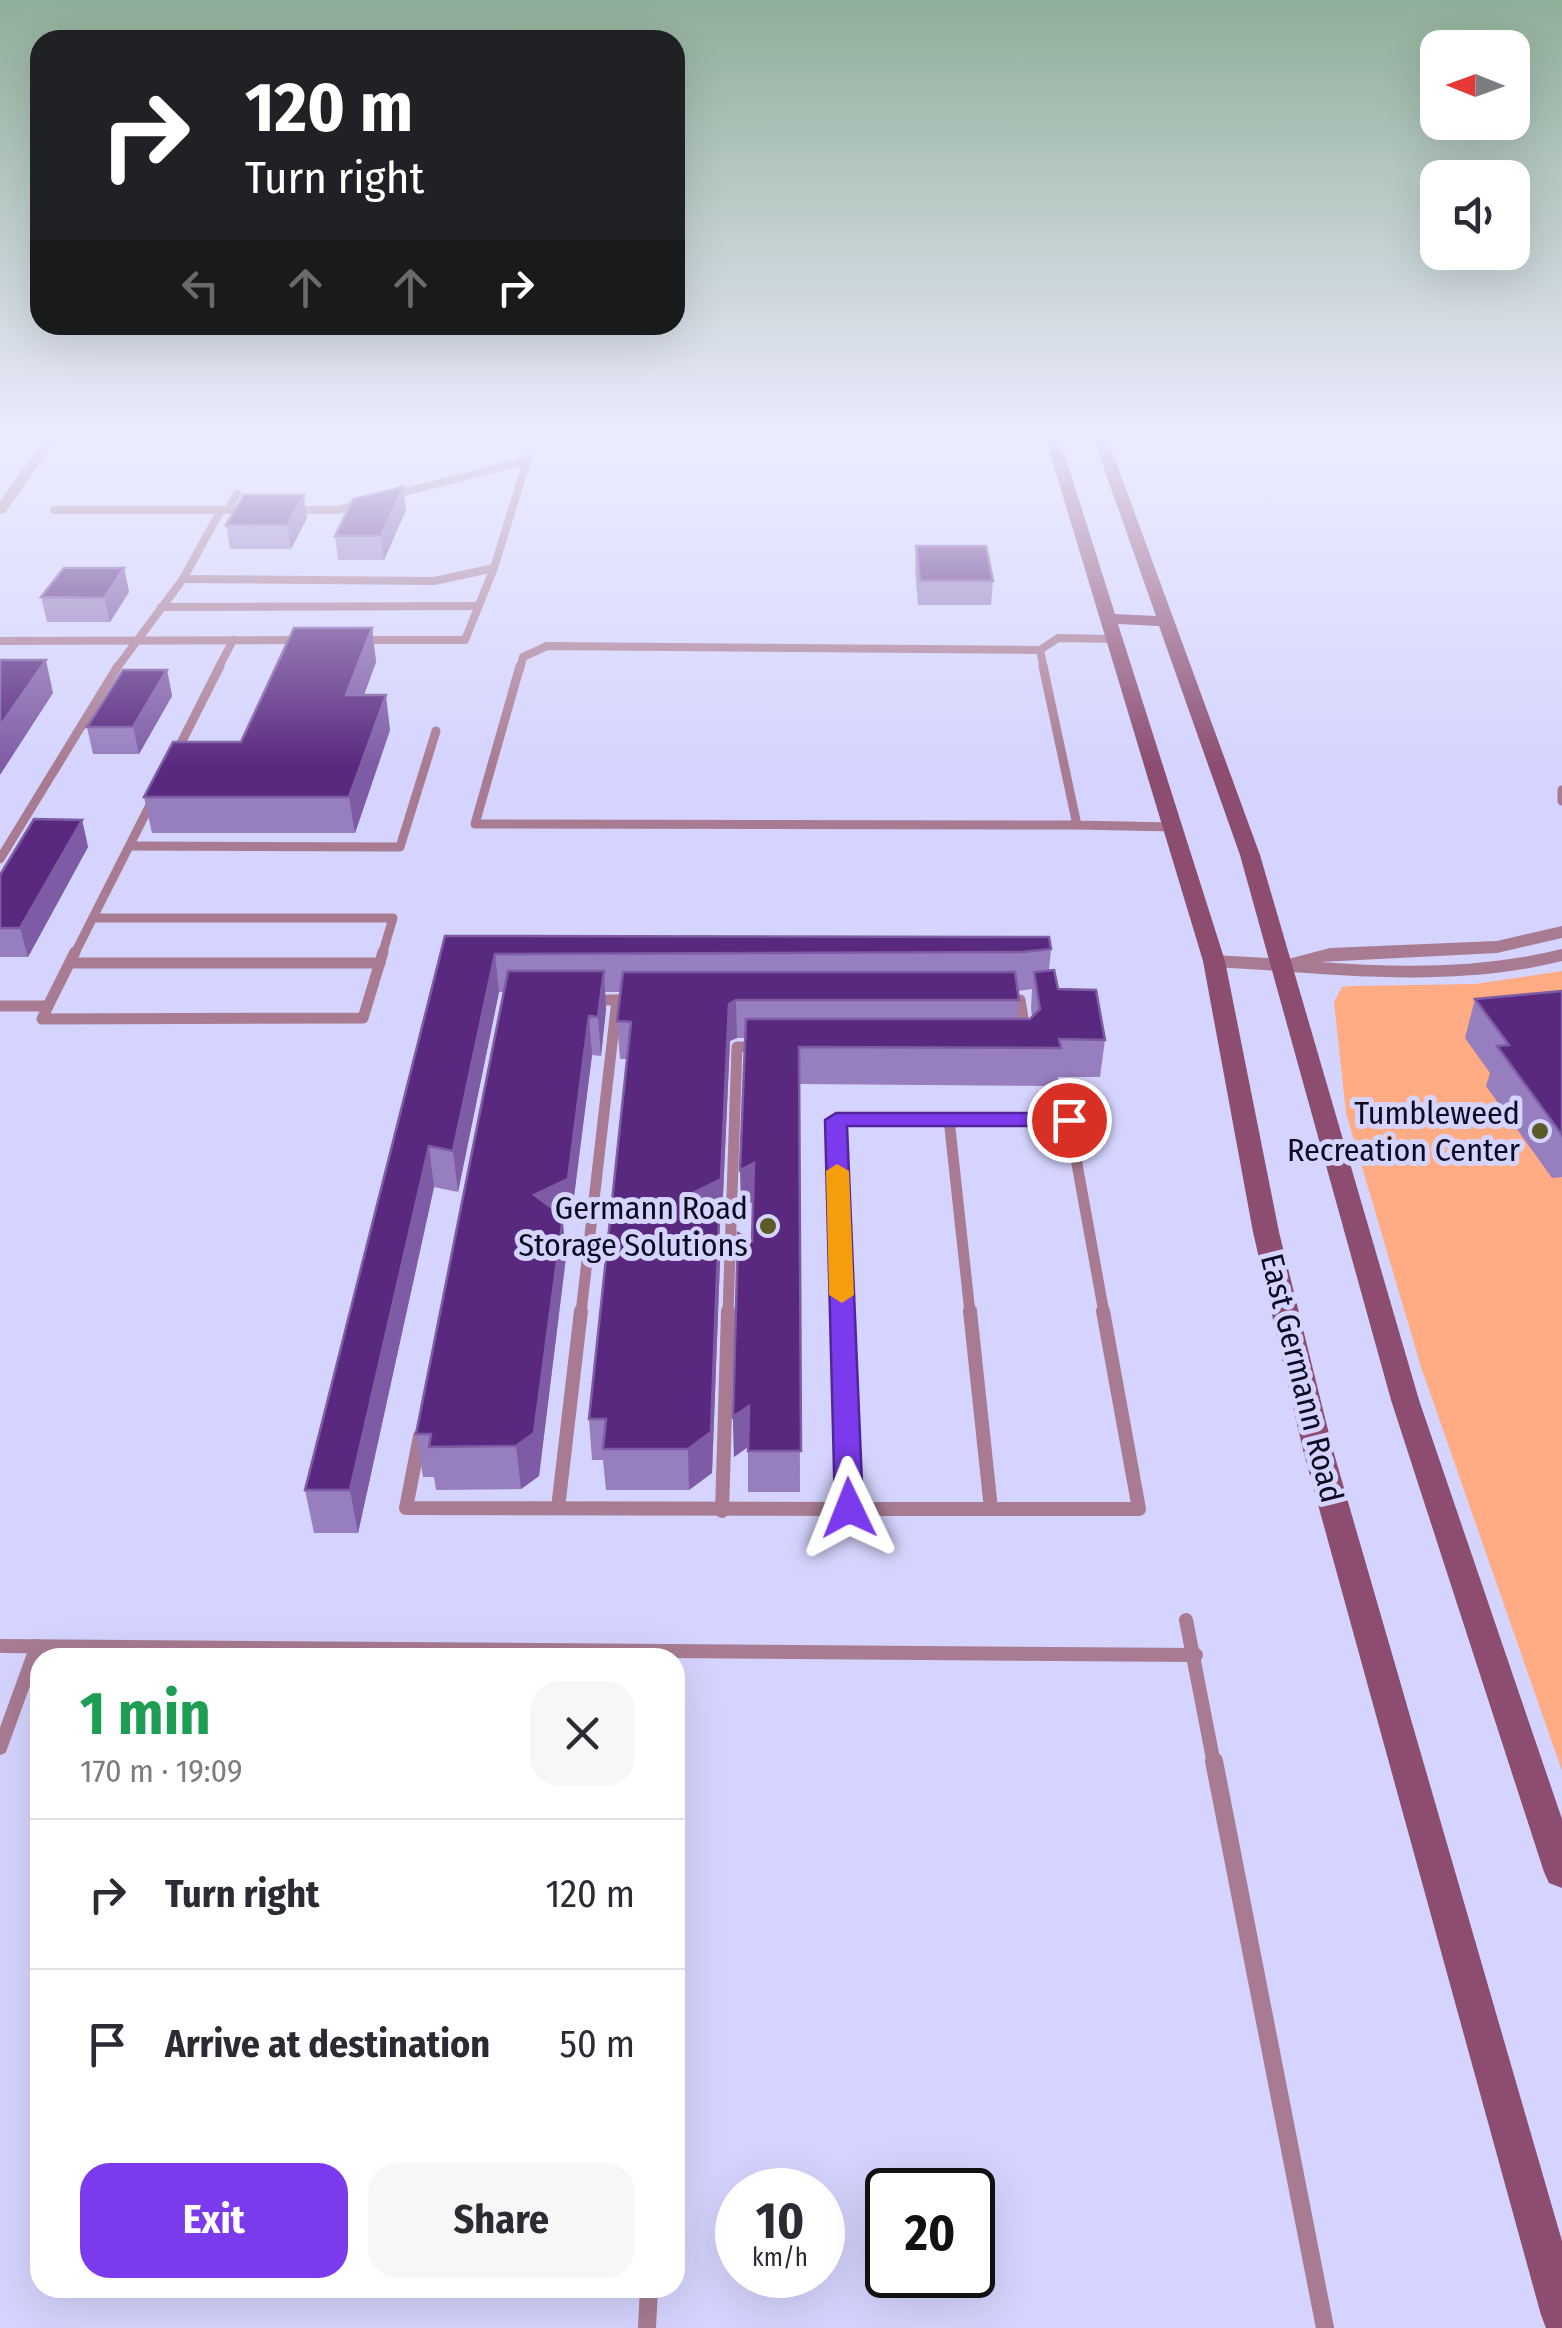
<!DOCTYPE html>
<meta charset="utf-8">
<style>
:root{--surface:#fff;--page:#f7f7f7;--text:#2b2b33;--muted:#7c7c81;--line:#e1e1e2;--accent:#7c3aed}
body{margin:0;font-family:"Fira Sans Condensed",sans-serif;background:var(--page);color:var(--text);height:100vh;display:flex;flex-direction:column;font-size:38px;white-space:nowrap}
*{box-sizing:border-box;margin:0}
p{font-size:32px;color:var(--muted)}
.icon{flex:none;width:55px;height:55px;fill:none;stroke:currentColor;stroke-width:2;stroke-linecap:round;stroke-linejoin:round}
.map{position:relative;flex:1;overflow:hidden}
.side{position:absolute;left:30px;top:1648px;width:655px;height:650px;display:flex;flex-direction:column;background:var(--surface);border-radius:30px;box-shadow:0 10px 40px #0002}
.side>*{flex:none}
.hud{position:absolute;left:30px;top:30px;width:655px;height:305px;border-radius:30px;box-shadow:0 10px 40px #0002;background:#202124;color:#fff;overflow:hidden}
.needle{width:65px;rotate:271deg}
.fabs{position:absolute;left:1420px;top:30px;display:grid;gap:20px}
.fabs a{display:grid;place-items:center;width:110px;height:110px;border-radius:20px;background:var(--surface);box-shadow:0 10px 40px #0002;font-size:50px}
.speed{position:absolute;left:715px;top:2168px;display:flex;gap:20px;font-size:50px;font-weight:700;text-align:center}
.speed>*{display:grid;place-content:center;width:130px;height:130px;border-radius:50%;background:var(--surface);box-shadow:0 10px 40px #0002;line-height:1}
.speed small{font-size:25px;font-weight:400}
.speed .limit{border:5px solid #111;border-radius:15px;background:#fff;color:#111}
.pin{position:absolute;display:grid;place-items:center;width:85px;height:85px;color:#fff;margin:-42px;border:5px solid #fff;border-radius:50%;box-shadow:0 2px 10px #0007}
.me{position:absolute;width:110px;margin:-55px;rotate:358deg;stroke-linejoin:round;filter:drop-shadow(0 0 8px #0008)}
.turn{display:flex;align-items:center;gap:35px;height:210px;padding:0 50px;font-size:45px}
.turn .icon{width:130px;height:130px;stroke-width:2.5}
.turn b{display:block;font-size:70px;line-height:85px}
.lanes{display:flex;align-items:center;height:95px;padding:0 50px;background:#0003;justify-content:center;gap:50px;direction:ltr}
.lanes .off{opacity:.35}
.round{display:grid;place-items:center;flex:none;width:105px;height:105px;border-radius:30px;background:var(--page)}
.head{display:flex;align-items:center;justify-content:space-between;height:170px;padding:0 50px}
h1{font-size:60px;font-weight:700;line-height:75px;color:#1e9e55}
.cta{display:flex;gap:20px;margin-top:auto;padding:20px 50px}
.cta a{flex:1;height:115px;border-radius:30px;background:var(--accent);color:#fff;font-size:40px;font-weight:700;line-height:115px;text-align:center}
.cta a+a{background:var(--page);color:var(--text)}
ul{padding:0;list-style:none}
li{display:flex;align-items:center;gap:30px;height:150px;padding:0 50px;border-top:2px solid var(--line)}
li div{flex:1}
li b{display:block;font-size:38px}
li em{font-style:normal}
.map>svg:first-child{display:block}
</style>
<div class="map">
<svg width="1562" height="2328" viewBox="0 0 1562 2328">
<rect width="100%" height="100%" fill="#d5d4fe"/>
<path fill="#ffac84" d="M1562,971v800l-141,-404 -75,-254 -12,-111 8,-15 9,-1 124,-2z"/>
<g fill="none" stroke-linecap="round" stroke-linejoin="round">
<g stroke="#a87b92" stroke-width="8">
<path d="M389,496l139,-36"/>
<path d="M54,510h167"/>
<path d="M228,510l9,-16"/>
<path d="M291,510h46l25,-6"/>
<path d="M183,579l251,2 60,-13"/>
<path d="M161,607l316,-1"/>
<path d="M359,640h106l29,-72 34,-111"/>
<path d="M0,641l301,-1"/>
<path d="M116,669l67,-90 38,-69h27"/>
<path d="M218,669l15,-29"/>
<path d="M520,669l3,-12 24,-11 493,4"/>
<path d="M1044,669l-4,-19 18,-12 57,1"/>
</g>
<g stroke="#a87b92" stroke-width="9">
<path d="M520,666l-45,158 602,1"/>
<path d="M1043,666l34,159 97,2"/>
<path d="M175,755l45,-89"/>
<path d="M1562,790v11"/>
<path d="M130,846l270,1 36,-116"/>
<path d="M0,859l118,-193"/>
<path d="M93,918h300l-11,37"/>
<path d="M74,955l79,-156"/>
</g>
<g stroke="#a87b92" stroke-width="11">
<path d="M71,963h309"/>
<path d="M593,1000h42"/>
<path d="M1008,1000h12l5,30"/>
<path d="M0,1006h48l27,-54"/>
<path d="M48,1006l-6,13 321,-1 20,-66"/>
<path d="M949,1119l21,194"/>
<path d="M581,1313l36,-313"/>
<path d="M728,1313l9,-266h19"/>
<path d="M842,1313l-6,-194 233,1 35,193"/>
</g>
<g stroke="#a87b92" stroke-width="14">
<path d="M842,1311l7,198h290l-36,-198"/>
<path d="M970,1311l21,198"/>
<path d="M420,1436l-14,72 443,1"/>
<path d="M558,1508l23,-197"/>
<path d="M722,1511l6,-200"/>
<path d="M1186,1620l28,144"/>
<path d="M0,1646l1196,9"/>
<path d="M0,1748l37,-102"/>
<path d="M676,1764l2,-53"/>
</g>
<g stroke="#a87b92" stroke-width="18">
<path d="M1214,1761l111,567"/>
<path d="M675,1776l1,-15"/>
<path d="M647,2328l2,-40"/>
</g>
<g fill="#a87b92" fill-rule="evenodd">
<path d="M44,440h12l-51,73 -5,1v-13z"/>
<path d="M1562,926v12l-65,15 -177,9c82,6 161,7 242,-13v12c-116,29 -230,12 -348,6l-10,-6 10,-6 74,4 42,-11 167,-7z"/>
</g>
<path fill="#8c4d71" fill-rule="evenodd" d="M1046,440h14l55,174 41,2 -62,-176h14l152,415 159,545 143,419v69l-13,-5 -5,-11 -153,-472 -151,-545 -81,-229 -41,-2 107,337 54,271 54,218 229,791v87h-16l-5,-13 -238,-865 -50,-218 -50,-271z"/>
</g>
<g fill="#977ebe" fill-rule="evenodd">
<path d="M403,487l3,23 -22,50h-46l-3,-24z"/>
<path d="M307,518l-16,31h-61l-4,-24z"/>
<path d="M916,546l77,35 -2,24h-73l-3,-35z"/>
<path d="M124,568l5,24 -19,30h-63l-6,-25z"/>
<path d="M372,628l4,34 -12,33 26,35 -35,103h-203l-8,-36 97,-55z"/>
<path d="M167,670l5,26 -33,58h-46l-6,-27z"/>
<path d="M82,820l6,27 -60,110h-28v-82z"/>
<path d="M445,936l606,13 -2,21 9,19 47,51 -5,37h-42l-1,9 -258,-2 1,408h-52v-45l-14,10 -1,-40 19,-176 1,-39 -12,6 4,-170h-8l-7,3 -8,177 -4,2 2,41 -8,212 -23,17h-83l-3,-30h-11l-3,-41 38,-360h-7l-3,-38 4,-29h-16l1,17 -5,47 -9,-1 -21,165 -8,4 3,33 -27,219 -18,13 -85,1 -2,-13h-11l-7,-43 88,-442h-5l-41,200 -24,-5 -76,346h-44l-9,-43zM1032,989l-1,19 1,9 -2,2h-12l1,-19 -1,-9z"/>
<path d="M1562,991v186l-10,1 -66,-92 4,-13 -25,-35 10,-39z"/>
</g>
<g fill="#7e5ca5">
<path d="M403,487l3,23 -22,50 -3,-24z"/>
<path d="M304,495l3,23 -16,31 -4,-24z"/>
<path d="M124,568l5,24 -19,30 -6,-24z"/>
<path d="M372,628l4,34 -25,68 -5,-35z"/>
<path d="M46,660l7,33 -53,82v-49z"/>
<path d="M167,670l5,26 -33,58 -6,-27z"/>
<path d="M386,695l4,35 -35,103 -6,-36z"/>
<path d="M82,820l6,27 -60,110 -8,-29z"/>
<path d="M495,954l4,38 -41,200 -5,-41z"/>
<path d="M604,971l2,38 -5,47 -3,-39z"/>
<path d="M736,1000l1,38 -7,3 -8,177 -39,21 -2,-40 48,-195z"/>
<path d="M589,1016l3,39 -21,165 -8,4 3,33 -27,219 -18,13 -5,-43 18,-251z"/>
<path d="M429,1146l5,41 -76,346 -8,-43z"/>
<path d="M754,1163v38l-13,7 -1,-38z"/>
<path d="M719,1221l1,40 -8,212 -23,17 -1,-41z"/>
<path d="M749,1406v40l-15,11 -1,-40z"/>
</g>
<g fill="#59297f" stroke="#7e5ca5" stroke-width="2.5">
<path d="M403,487l-22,49h-46l18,-37z"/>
<path d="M244,495h60l-17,30h-61z"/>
<path d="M916,546h70l7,35h-73z"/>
<path d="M64,568h60l-20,30 -63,-1z"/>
<path d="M294,628h78l-26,67h40l-37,102h-205l29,-55h68z"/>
<path d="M0,660h46l-46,66z"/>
<path d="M123,670h44l-34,57h-46z"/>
<path d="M34,819l48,1 -62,108h-20v-53z"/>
<path d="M445,936l604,1 2,12 -28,3 -528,2 -42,197 -24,-5 -79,344h-45z"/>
<path d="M1054,970l4,19 38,1 9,50 -46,-1 2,9 -262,-1 2,404h-53l1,-45 -16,11 5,-184 14,8 2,-78 -14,7 6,-151h284l10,-10 -6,-37z"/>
<path d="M508,971h96l-6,46 -9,-1 -21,163 -34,16 29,21 -29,217 -18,13 -87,1 2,-13h-15z"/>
<path d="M623,972h392l4,28h-283l-7,4 -8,175 -40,20 38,22 -8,211 -23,17h-85l3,-30h-17l42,-397 -14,-1z"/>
<path d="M1562,991v144l-65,-89 12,-1 -34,-46z"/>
</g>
<linearGradient id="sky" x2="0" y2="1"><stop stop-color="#8fae98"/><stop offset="0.57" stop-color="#ececff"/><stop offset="1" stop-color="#ececff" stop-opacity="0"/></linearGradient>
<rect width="1562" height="766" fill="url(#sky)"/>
<path fill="#7c3aed" stroke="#51269a" stroke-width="2.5" d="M836,1113h233l11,7 -11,6h-222l16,382 -14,11 -14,-11 -10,-388z"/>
<path fill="#f59e0b" d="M837,1164l12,7 5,124 -12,8 -13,-8 -3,-124z"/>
<g fill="#5c5a27" stroke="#d5d4fe" stroke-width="4">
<circle cx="1540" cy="1131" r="10"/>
<circle cx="768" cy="1226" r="10"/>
</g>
<g text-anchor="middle" stroke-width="10" stroke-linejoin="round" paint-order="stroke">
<g font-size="32" fill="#0d0a22" stroke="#d5d4fe" text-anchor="end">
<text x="1520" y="1124">Tumbleweed<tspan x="1520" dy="37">Recreation Center</tspan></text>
<text x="748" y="1219">Germann Road<tspan x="748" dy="37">Storage Solutions</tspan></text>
</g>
<g font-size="32" fill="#0d0a22" stroke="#d5d4fe">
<text transform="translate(1302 1378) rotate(76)" y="11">East Germann Road</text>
</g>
</g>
</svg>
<div class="fabs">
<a><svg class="needle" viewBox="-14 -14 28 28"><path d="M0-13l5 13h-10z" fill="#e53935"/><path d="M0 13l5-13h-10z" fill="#7c7c81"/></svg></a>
<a><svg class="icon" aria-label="sound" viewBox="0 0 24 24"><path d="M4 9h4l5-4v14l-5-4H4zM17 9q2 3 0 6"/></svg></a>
</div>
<div class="speed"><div>10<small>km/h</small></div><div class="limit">20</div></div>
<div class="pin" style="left:1069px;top:1120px;background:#d93025"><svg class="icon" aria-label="arrive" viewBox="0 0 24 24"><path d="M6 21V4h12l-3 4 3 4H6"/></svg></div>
<svg class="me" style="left:849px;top:1508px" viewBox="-20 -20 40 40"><path d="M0-17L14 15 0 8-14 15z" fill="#7c3aed" stroke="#fff" stroke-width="4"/></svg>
<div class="hud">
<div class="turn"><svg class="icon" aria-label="right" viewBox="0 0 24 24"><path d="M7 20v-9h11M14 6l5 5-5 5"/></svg><div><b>120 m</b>Turn right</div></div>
<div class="lanes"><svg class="icon off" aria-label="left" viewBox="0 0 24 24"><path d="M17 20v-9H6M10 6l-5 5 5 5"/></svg><svg class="icon off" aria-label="ahead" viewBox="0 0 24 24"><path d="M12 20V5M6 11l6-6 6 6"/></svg><svg class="icon off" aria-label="ahead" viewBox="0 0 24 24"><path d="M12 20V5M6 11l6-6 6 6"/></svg><svg class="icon" aria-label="right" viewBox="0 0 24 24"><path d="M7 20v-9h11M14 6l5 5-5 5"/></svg></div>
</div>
<section class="side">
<div class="head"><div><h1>1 min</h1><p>170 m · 19:09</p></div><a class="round"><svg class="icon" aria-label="close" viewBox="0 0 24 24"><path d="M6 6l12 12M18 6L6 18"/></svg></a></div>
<ul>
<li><svg class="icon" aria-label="right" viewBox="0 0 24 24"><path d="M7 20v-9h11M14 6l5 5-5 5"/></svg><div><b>Turn right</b></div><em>120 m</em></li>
<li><svg class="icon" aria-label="arrive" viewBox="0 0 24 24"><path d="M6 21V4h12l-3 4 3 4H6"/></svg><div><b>Arrive at destination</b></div><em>50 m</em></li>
</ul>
<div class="cta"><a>Exit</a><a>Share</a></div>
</section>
</div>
